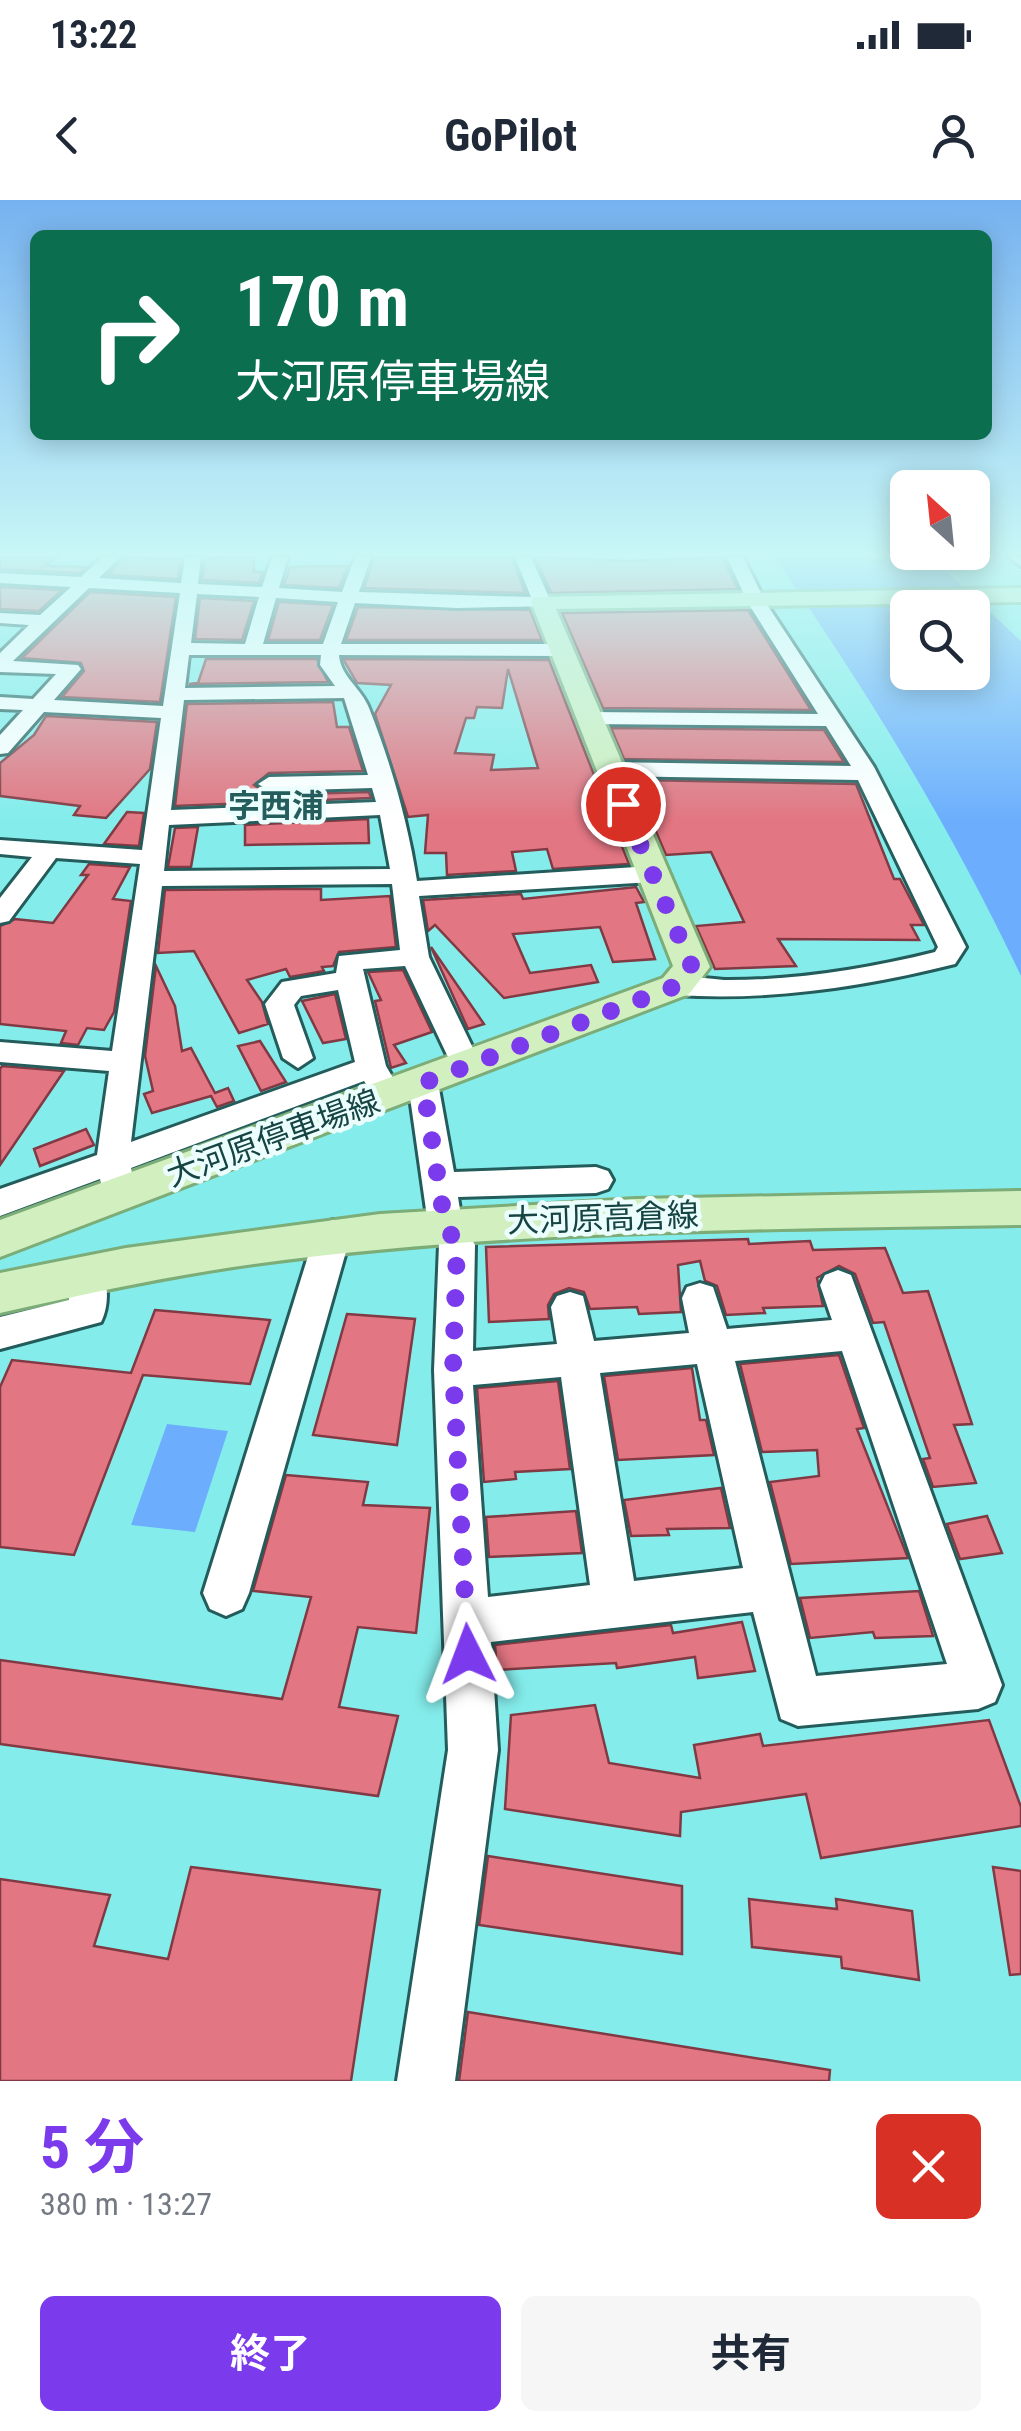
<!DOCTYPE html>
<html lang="ja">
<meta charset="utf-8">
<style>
:root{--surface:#fff;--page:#f6f6f7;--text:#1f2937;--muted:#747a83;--accent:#7c3aed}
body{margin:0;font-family:"Roboto Condensed","Noto Sans JP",sans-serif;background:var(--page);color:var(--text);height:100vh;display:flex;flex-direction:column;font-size:38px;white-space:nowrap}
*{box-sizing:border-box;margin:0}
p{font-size:32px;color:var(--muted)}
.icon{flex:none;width:55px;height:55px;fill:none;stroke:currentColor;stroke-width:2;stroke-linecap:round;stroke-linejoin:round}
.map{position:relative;height:1881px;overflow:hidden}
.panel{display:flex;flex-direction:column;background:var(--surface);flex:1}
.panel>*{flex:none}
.banner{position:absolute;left:30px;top:30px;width:962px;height:210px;border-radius:15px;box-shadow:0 5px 25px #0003;background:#0b6e4f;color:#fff;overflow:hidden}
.needle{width:65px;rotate:333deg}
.controls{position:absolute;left:890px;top:270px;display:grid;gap:20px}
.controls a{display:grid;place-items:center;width:100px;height:100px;border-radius:15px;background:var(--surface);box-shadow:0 5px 25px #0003;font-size:50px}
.pin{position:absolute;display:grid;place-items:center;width:85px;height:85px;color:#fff;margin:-42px;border:5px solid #fff;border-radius:50%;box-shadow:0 2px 10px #0007}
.me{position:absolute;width:110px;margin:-55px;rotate:357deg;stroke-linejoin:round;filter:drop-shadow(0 0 8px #0008)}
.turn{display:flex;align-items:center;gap:35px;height:210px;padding:0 40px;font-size:45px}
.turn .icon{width:130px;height:130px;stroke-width:2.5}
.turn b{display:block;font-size:70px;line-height:85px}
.round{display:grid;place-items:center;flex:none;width:105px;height:105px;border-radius:15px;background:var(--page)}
.overview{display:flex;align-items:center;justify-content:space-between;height:170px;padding:0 40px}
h1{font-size:60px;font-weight:700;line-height:75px;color:var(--accent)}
.primary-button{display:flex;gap:20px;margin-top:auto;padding:20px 40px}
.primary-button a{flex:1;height:115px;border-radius:15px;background:var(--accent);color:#fff;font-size:40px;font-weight:700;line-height:115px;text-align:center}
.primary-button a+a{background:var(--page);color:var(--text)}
.status{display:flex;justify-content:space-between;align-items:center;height:70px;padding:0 50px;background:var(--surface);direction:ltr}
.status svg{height:28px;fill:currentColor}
header{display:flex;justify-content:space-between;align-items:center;height:130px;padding:0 40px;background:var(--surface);font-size:45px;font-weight:700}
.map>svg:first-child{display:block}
</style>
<div class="status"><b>13:22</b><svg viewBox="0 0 49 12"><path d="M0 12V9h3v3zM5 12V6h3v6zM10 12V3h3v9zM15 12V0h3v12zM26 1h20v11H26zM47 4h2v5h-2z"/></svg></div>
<header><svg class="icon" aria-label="back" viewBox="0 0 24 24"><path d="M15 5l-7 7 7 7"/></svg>GoPilot<svg class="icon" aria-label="person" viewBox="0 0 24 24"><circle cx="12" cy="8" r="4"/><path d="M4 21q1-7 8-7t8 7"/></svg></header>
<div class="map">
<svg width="1021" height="1881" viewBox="0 0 1021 1881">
<rect width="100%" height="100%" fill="#84edeb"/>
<g fill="#6caefd" fill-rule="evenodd">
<path d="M774,357h157l90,84v335c-69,-146 -154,-286 -247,-419zM908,408h64v64h-64z"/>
<path d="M167,1224l61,7 -33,101 -64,-7z"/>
</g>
<g fill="#e27682" stroke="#813a43" stroke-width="2.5" fill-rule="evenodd">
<path d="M0,357h58l-14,9 42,1 -6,6 -80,-4z"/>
<path d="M124,357l57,2 -3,20 -70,-4z"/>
<path d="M254,357v15h9l-4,11 -57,-3 3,-22z"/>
<path d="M374,357h138l13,36 -161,-5z"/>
<path d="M535,357l95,4 92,-4 16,32 -187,4z"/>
<path d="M320,366h28l-9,22 -55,-3 6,-18z"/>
<path d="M0,387l62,3 -23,21 -39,-2z"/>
<path d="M90,392l86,5 -16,105 -98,-5 22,-26 -3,-8 -59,-5z"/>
<path d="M200,398l54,3 -12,39 -47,-1z"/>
<path d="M279,402l54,3 -13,35h-52z"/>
<path d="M358,407l172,3 12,30h-196z"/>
<path d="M748,410l63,100 -208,-2 -41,-95z"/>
<path d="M206,459h111l11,23 -139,2 9,-1z"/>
<path d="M343,459l206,1 80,204 -76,5 -6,-20 -35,3 4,19 -69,4 -1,-22h-21l3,-38 -20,2 -33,-103 16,-29 -34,-2zM508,469l30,99 -47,2 3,-15 -39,-2 11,-35h8l3,-11 25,1z"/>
<path d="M333,502l4,25h12l14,44 -94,2 -15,12 15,10 100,-3 2,6 -196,8 12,-102z"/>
<path d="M46,516l111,6 -7,47 -44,49 -32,-3 6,-9 -80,-10v-33l34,-28z"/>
<path d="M611,528l213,2 20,32 -220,-3z"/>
<path d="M634,580l222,4 38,95h6l24,46h-13l8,15 -141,-1 18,27 -81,3 -19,-43 48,-4 -33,-70 -45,3z"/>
<path d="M127,612l17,1 -5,33 -35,-2z"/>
<path d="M368,619l1,24 -124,2v-20z"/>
<path d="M198,627l-7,40h-23l7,-39z"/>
<path d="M89,664l41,3 -17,32 18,2 -17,111 -10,18 -17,-2 -9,17 -17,-2 5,-12 -66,-7v-98l15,-7 38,4 35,-48h-7z"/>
<path d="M636,687l8,15 -8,1 19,56 -42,3 -13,-35 -87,7 17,39 61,-8 7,17 -94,16 -69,-73 -7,6 -5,-31 98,-6 2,5z"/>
<path d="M280,689h41v11l69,-4 6,51 -57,5 -6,14 -11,1 2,4 -34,6 -4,-8 -39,11 15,22 6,22 -29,9 -45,-82 -36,2 7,-63z"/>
<path d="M431,747l53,77 -16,5z"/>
<path d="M156,766l19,40 7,45 9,-3 24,45 13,-5 6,13 -17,6 -6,-11 -59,17 -8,-19 9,-3 -8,-35z"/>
<path d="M403,770l29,62 -38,13 12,18 -15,5 -16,-67 6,-1 -13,-28z"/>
<path d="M335,794l11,45 -23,4 -21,-42z"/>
<path d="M260,841l26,41 -25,9 -23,-45z"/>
<path d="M2,866l62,5 -64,94v-96z"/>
<path d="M86,929l8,16 -54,21 -6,-17z"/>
<path d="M748,1039l1,5 61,-3 3,9 72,-2 18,45 25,-2 44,133 -18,1 22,58 -43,4 -10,-28 7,-1 -46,-136 -11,1 -18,-49 -16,-8 -22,12 6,28 -60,2 2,5 -39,2 -9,-29 -12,-5 -5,-20 -22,4 3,47 -42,2 -2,-7 -47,2 -6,-17 -15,-4 -15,6 -6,11 1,14 -60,3 -3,-75z"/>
<path d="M155,1110l115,10 -20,64 -107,-9 -69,180 -74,-8v-160l12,-27 119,13z"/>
<path d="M347,1114l68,5 -18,126 -84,-10z"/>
<path d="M839,1155l25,73 -7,1 51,129 -117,6 -21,-82 49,-6 -2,-26 -55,2 -22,-88z"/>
<path d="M692,1168l8,52h6l8,35 -96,5 -14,-84z"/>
<path d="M558,1181l12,88 -55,3 1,7 -32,3 -7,-94z"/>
<path d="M286,1275l82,7 -5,23 67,3 -14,125 -58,-6 -19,80 59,9 -20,80 -378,-52v-84l282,39 29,-102 -58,-6z"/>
<path d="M721,1288l9,40 -63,1 2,6 -38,1 -7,-36z"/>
<path d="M576,1311l6,42 -93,4 -3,-40z"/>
<path d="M987,1316l15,37 -42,6 -13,-35z"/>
<path d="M919,1391l14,45 -58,2 -2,-6 -63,6 -10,-40z"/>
<path d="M742,1422l13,49 -57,7 -3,-21 -78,11 -1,-5 -119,7 -2,-25 176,-20 2,8z"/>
<path d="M595,1505l14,58 91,15 -6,-33 66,-11 3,12 226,-26 32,87v19l-200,32 -15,-64 -125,18 -1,24 -175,-27 6,-94z"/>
<path d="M488,1656l194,30v68l-203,-29z"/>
<path d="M191,1667l189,23 -29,191h-351v-202l110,16 -16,51 74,13z"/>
<path d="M993,1667l28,4v103l-11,1z"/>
<path d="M749,1699l88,10 -1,-10 76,12 7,69 -77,-12 -1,-11 -89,-10z"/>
<path d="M468,1812l362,58 -1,11h-370z"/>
</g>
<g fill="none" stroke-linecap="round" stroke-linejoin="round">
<g stroke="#235c5b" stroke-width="6">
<g id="minor">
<path d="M102,357h18l-21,21 82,5 4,-26h16l-3,27 64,3 10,-30h16l-9,31 63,4 13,-35h16l-12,35 172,5 -16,-40h16l20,45 -3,4 -91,2 -102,-5 -14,41h221l9,6 -9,6 -223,-1c1,21 23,34 30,53 22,55 39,115 48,173l235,-15 13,8 -13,8 -233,14 10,61 53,110 -4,7h-22l-51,-108 -42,3 23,97 10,17 -4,7h-22l-6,-9 -233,87 5,26 -5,9 -12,4 -12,-4 -7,-24 -100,37v-27l97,-34 12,-84 -109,-9v-20l112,9 28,-187 -84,-6 -47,63 -9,2v-25l32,-41 -32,-3v-14l142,10 19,-132 -117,-6 -36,41 -8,1v-19l23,-25 -23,-1v-12l33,2 23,-25 -56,-2v-19l29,-28 -29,-2v-10l40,2 31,-28 -71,-4v-10l81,4zM89,388l91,5 -17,113 -109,-6 27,-31 -3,-4 -65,-4zM197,394l62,3 -14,47 -54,-1zM276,398l62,4 -15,42h-60zM189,455h132l-1,10 15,21 -150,2zM344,498l24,77 -99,2 -11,7 11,7 103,-3 4,14 -205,8 13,-110zM380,615l10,54 -226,2 5,-46zM392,684l8,66 -61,6 -3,17 -54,9 -17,22 18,54 15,10 15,-10 -19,-53 7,-9 37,-6 17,72 -224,80 31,-256z"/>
<path d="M727,357h16l23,46 108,164 92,180 -11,17c-93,23 -183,37 -279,31l-14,-9c11,-16 48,-6 66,-6 70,0 139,-11 207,-28l3,-5 -80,-167 -250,-4 -11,-7 11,-7 243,4 -25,-40 -239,-2 -10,-6 10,-6 231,2 -70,-111z"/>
<path d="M1009,357h12v9z"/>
<path d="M423,872l11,4 4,7 16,89 142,-5 12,4 5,9 -5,9 -12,4 -138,4 4,26 13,22 -2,106 84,-7 -6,-37 6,-11 13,-4 13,4 11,45 95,-8 -7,-35 5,-11 13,-4 13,4 14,42 105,-9 -12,-35 5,-10 13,-5 13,5 151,410 -7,17 -17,7 -180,17 -17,-7 -28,-107 -262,30 7,108 -43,331h-58l51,-331 -14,-380 5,-125 -11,-21 -20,-141 4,-7zM842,1151l105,313 -131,12 -81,-315zM697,1164l46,204 -109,13 -34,-208zM561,1177l29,208 -102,12 -15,-212z"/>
<path d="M333,1020l12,4 6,10 -102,359 -7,16 -16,7 -16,-7 -7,-16 112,-359 6,-10z"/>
<path d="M87,1059l13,5c8,16 10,41 1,58l-101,27v-32l69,-17v-26l5,-10z"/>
</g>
</g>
<g stroke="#7cac78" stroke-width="6">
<g id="major">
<path d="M1021,388v14l-465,7 154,358 -21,27 -689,263v-37l663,-242 10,-12 -142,-364 3,-5z"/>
<path d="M1021,991v34c-256,4 -513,5 -767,39 -86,12 -170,30 -254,49v-40l126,-25 254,-34 256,-15z"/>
</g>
</g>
<use href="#minor" fill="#fff" fill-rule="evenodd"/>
<use href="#major" fill="#d1efbf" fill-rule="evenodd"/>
</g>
<linearGradient id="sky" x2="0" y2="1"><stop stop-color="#76b2f0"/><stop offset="0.57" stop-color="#c8f7f6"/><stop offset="1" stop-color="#c8f7f6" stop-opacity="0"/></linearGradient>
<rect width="1021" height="621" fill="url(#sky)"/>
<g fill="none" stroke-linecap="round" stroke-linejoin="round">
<path stroke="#7c3aed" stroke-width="18" stroke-dasharray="0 32.4" d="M468,1454l-15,-284 4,-125 -12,-21 -22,-141 253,-97 16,-19 -69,-163"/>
</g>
<g text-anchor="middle" stroke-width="9" stroke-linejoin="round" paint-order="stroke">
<g font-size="32" font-weight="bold" fill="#255d5d" stroke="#ebfefd">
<text x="276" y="617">字西浦</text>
</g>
<g font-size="32" fill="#164443" stroke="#ebfefd">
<text transform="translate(273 938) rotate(-20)" y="11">大河原停車場線</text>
<text transform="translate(603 1018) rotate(-2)" y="11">大河原高倉線</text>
</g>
</g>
</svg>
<div class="controls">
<a><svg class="needle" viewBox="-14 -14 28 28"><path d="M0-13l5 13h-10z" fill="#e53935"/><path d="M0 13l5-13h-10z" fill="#747a83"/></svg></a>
<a><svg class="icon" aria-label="search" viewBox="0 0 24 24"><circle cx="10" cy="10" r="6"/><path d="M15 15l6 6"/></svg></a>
</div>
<div class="pin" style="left:623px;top:604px;background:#d93025"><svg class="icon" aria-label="arrive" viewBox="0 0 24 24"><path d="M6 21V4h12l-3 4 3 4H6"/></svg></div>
<svg class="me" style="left:468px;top:1454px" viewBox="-20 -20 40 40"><path d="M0-17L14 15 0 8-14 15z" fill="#7c3aed" stroke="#fff" stroke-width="4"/></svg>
<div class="banner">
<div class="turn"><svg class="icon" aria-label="right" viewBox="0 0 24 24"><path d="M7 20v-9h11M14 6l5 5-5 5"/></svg><div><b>170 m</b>大河原停車場線</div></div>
</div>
</div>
<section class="panel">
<div class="overview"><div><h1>5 分</h1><p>380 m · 13:27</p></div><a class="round" style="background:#d93025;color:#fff"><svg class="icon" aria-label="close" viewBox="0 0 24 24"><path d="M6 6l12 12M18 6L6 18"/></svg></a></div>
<div class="primary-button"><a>終了</a><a>共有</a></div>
</section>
